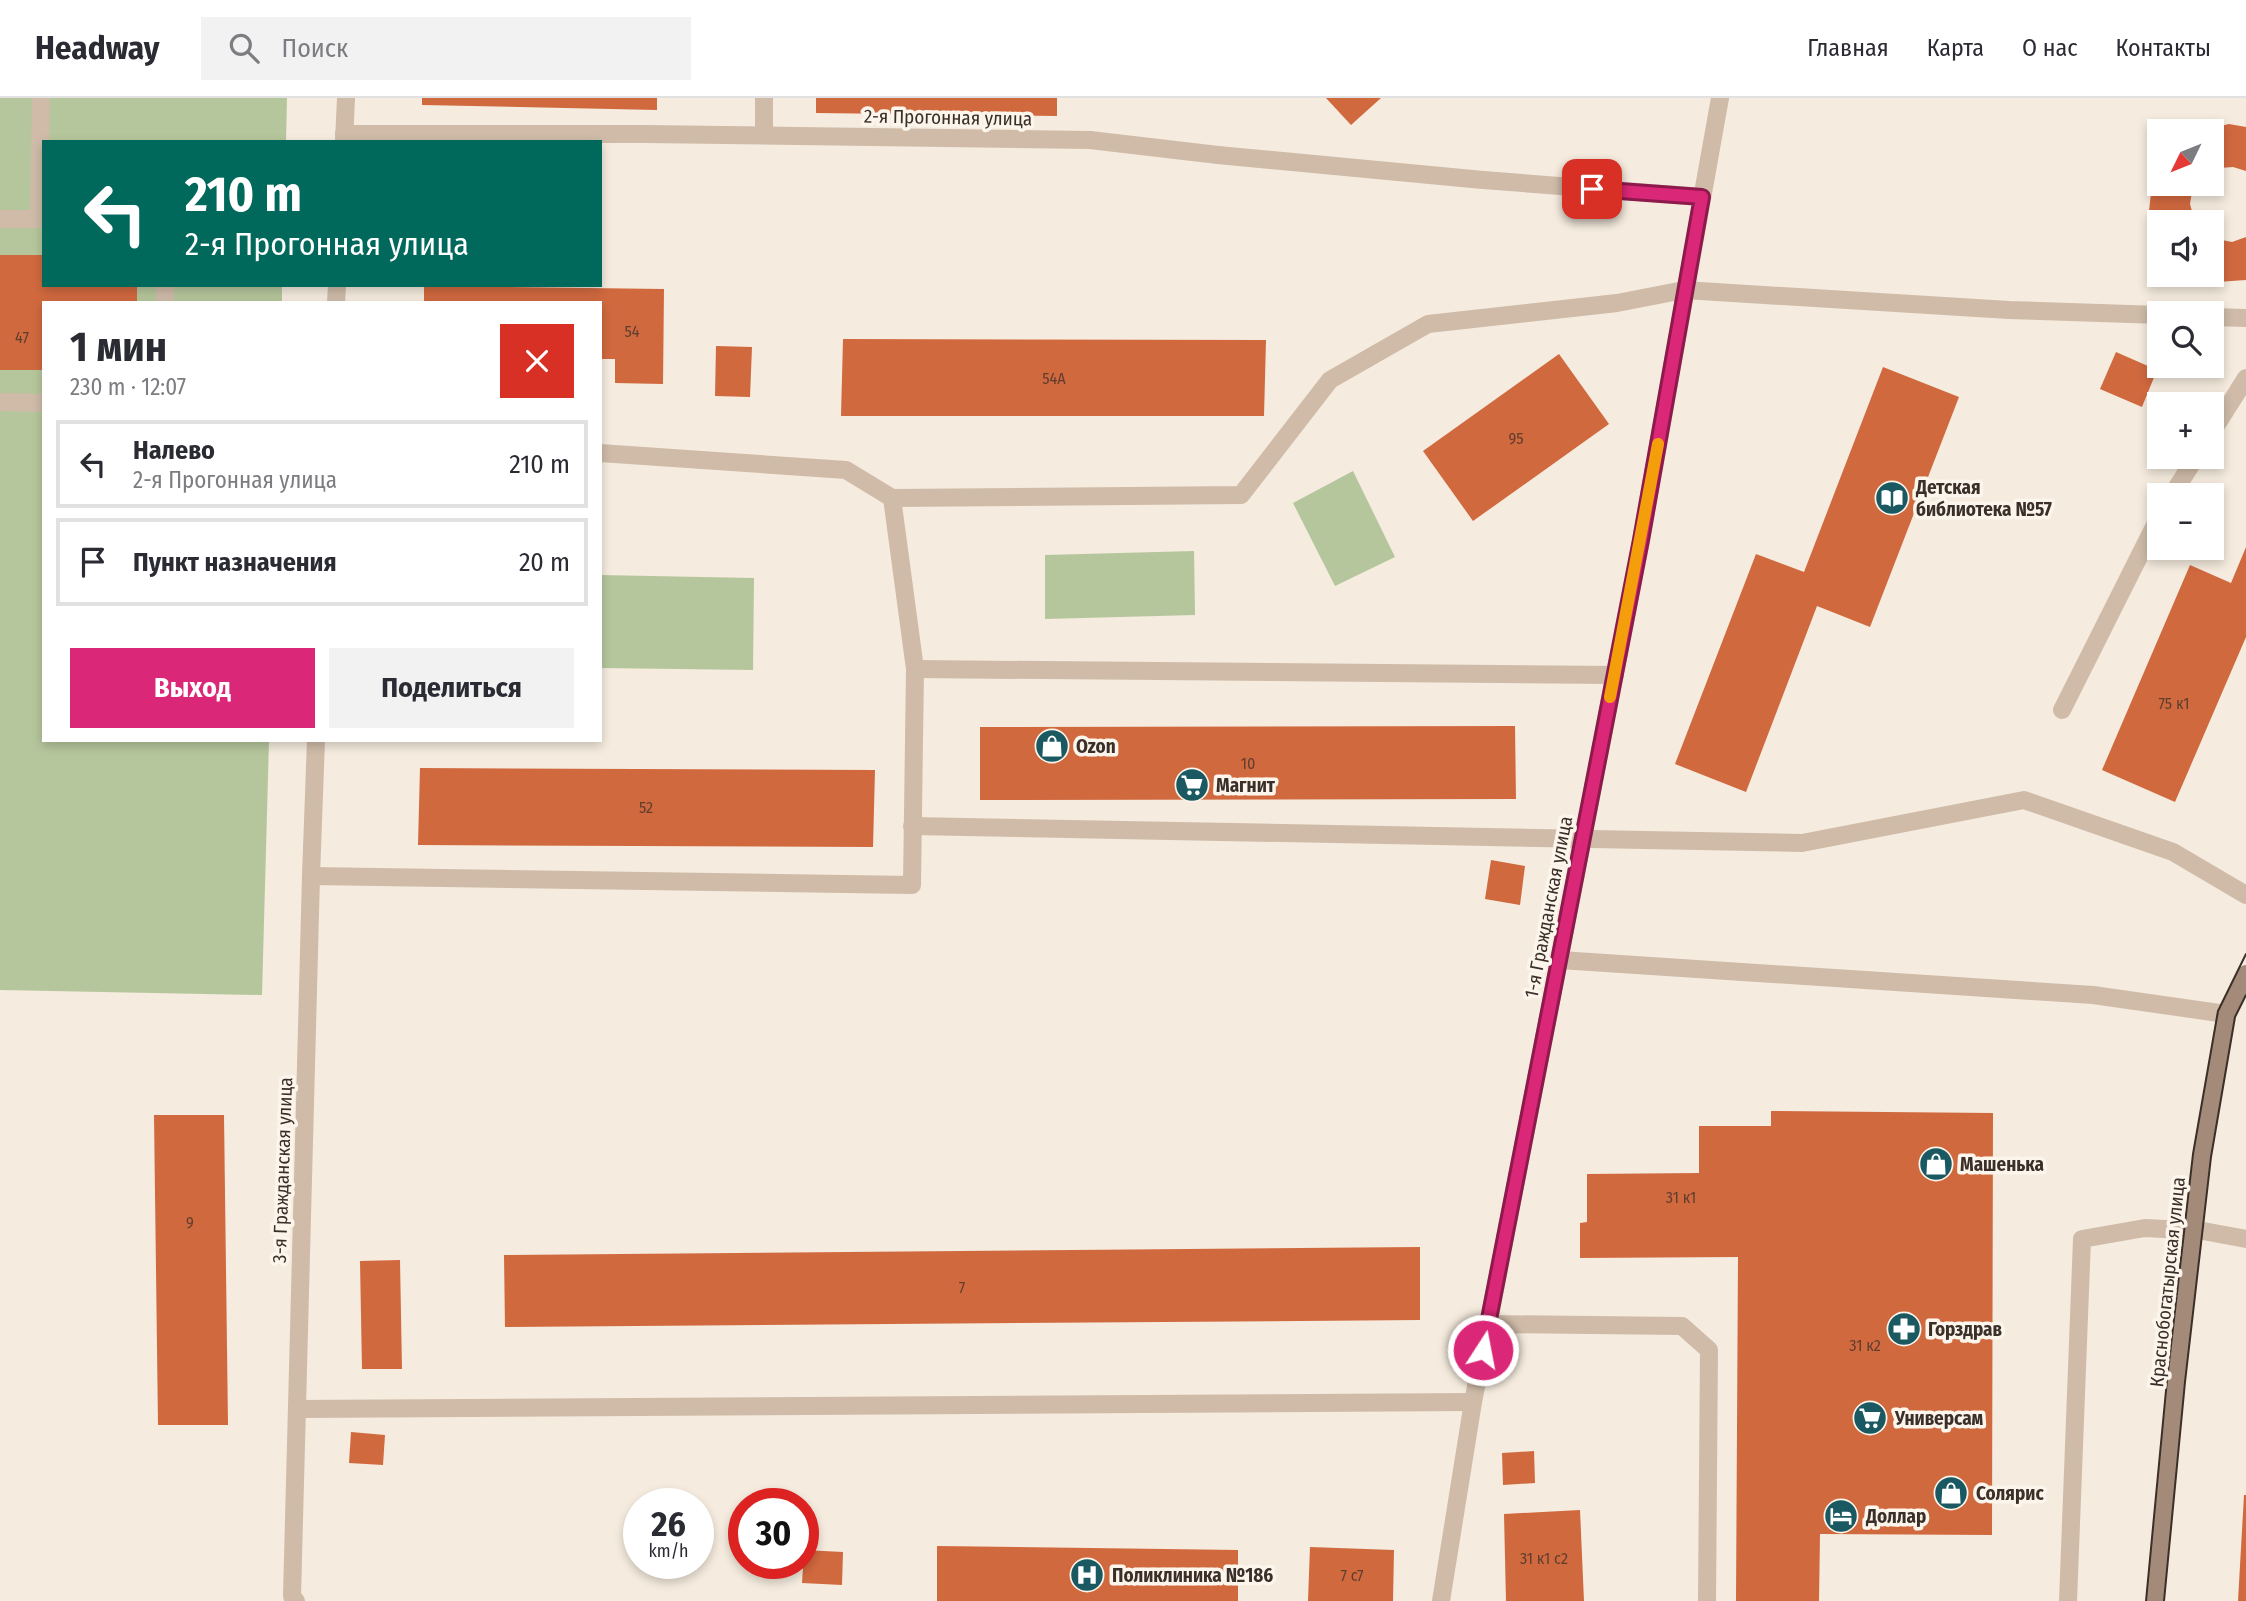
<!DOCTYPE html>
<html lang="ru">
<meta charset="utf-8">
<style>
:root{--surface:#fff;--page:#f2f2f3;--text:#2b2b33;--muted:#7c7c81;--line:#e1e1e2;--accent:#db2777}
body{margin:0;font-family:"Fira Sans Condensed",sans-serif;background:var(--page);color:var(--text);height:100vh;display:flex;flex-direction:column;font-size:26px;white-space:nowrap}
*{box-sizing:border-box;margin:0}
p{font-size:23px;color:var(--muted)}
.icon{flex:none;width:38px;height:38px;fill:none;stroke:currentColor;stroke-width:2;stroke-linecap:round;stroke-linejoin:round}
.map{position:relative;flex:1;overflow:hidden}
.sheet{position:absolute;left:42px;top:203px;width:560px;height:441px;display:flex;flex-direction:column;background:var(--surface);border-radius:0px;box-shadow:0 4px 10px #0003}
.sheet>*{flex:none}
.hud{position:absolute;left:42px;top:42px;width:560px;height:147px;border-radius:0px;box-shadow:0 4px 10px #0003;background:#00695c;color:#fff;overflow:hidden}
.needle{width:46px;rotate:227deg}
.fabs{position:absolute;left:2147px;top:21px;display:grid;gap:14px}
.fabs a{display:grid;place-items:center;width:77px;height:77px;border-radius:0px;background:var(--surface);box-shadow:0 4px 10px #0003;font-size:35px}
.speed{position:absolute;left:623px;top:1390px;display:flex;gap:14px;font-size:35px;font-weight:700;text-align:center}
.speed>*{display:grid;place-content:center;width:91px;height:91px;border-radius:50%;background:var(--surface);box-shadow:0 4px 10px #0003;line-height:1}
.speed small{font-size:18px;font-weight:400}
.speed .limit{border:10px solid #d22;background:#fff;color:#111}
.pin{position:absolute;display:grid;place-items:center;width:60px;height:60px;color:#fff;margin:-30px;border-radius:14px;box-shadow:0 4px 10px #0006}
.me{position:absolute;width:77px;margin:-38px;rotate:11deg;stroke-linejoin:round;filter:drop-shadow(0 0 5px #0008)}
.turn{display:flex;align-items:center;gap:24px;height:147px;padding:0 28px;font-size:32px}
.turn .icon{width:91px;height:91px;stroke-width:2.5}
.turn b{display:block;font-size:49px;line-height:60px}
.round{display:grid;place-items:center;flex:none;width:74px;height:74px;border-radius:0px;background:var(--page)}
.headline{display:flex;align-items:center;justify-content:space-between;height:119px;padding:0 28px}
h1{font-size:42px;font-weight:700;line-height:52px}
.cta{display:flex;gap:14px;margin-top:auto;padding:14px 28px}
.cta a{flex:1;height:80px;border-radius:0px;background:var(--accent);color:#fff;font-size:28px;font-weight:700;line-height:80px;text-align:center}
.cta a+a{background:var(--page);color:var(--text)}
ul{padding:0;list-style:none}
li{display:flex;align-items:center;gap:21px;height:88px;margin:0 14px 10px;padding:0 14px;border:4px solid var(--line);border-radius:0px}
li div{flex:1}
li b{display:block;font-size:26px}
li em{font-style:normal}
header{display:flex;align-items:center;gap:42px;box-sizing:border-box;height:98px;padding:0 35px;background:var(--surface);border-bottom:2px solid var(--line)}
header strong{font-size:33px}
nav{display:flex;gap:38px;margin-inline-start:auto;font-size:24px}
.search{width:490px;height:63px;background:var(--page);display:flex;align-items:center;gap:18px;box-sizing:border-box;padding:0 24px;border-radius:0px;color:var(--muted);font-size:26px}
.map>svg:first-child{display:block}
</style>
<header>
<strong>Headway</strong>
<div class="search"><svg class="icon" aria-label="search" viewBox="0 0 24 24"><circle cx="10" cy="10" r="6"/><path d="M15 15l6 6"/></svg>Поиск</div>
<nav><a>Главная</a><a>Карта</a><a>О нас</a><a>Контакты</a></nav>
</header>
<div class="map">
<svg width="2246" height="1503" viewBox="0 0 2246 1503">
<rect width="100%" height="100%" fill="#f5ebde"/>
<g fill="#b6c69c">
<path d="M0,0h287l-1,44h-242v143h238v18h-238v437h225l-7,255 -262,-5z"/>
<path d="M1353,373l42,86 -60,29 -42,-83z"/>
<path d="M1194,453l1,64 -150,4v-64z"/>
<path d="M600,477l154,3 -1,92 -153,-2z"/>
</g>
<g fill="#d1693f">
<path d="M422,0h235v12l-235,-5z"/>
<path d="M816,0h241v18l-241,-3z"/>
<path d="M1326,0h55l-30,27z"/>
<path d="M2229,26l17,3v44l-13,-4 -13,1 -8,3v-40h-14z"/>
<path d="M2160,68v18h37l-5,8 -2,12 5,18h-35v19l-11,-30 3,-27z"/>
<path d="M2246,139v43l-29,2 -20,-7h15v-37l20,4z"/>
<path d="M0,157h44v30h93v18h-93v67h-44z"/>
<path d="M424,188l240,3 -1,95 -48,-1v-24h-15v-56h-176z"/>
<path d="M843,241l423,1 -2,76h-423z"/>
<path d="M716,248l36,1 -2,50 -35,-1z"/>
<path d="M2116,254l41,18 -15,37 -42,-18z"/>
<path d="M1559,256l50,70 -136,97 -50,-70z"/>
<path d="M1883,269l76,30 -89,230 -53,-21 -71,186 -71,-28 81,-210 48,18z"/>
<path d="M2246,449v90l-71,165 -73,-32 88,-205 41,18z"/>
<path d="M1515,628l1,73 -536,1v-73z"/>
<path d="M420,670l455,2 -2,77 -455,-2z"/>
<path d="M1491,762l34,6 -5,39 -35,-6z"/>
<path d="M1771,1013l222,2 -1,422 -172,-1 -1,67h-83l2,-344 -158,1v-35l7,-1v-48l112,-1v-47h72z"/>
<path d="M154,1017h70l4,310h-70z"/>
<path d="M1420,1149v73l-915,7 -1,-72z"/>
<path d="M400,1162l2,109h-40l-2,-108z"/>
<path d="M351,1334l34,3 -2,30 -34,-2z"/>
<path d="M1534,1353l1,32 -32,2 -1,-32z"/>
<path d="M2244,1397h2v106h-8z"/>
<path d="M1580,1412l4,91h-78l-2,-87z"/>
<path d="M937,1448l301,4v51h-301z"/>
<path d="M1310,1449l84,3 -1,51h-85z"/>
<path d="M804,1452l39,2 -1,33 -40,-2z"/>
</g>
<g fill="none" stroke-linecap="round" stroke-linejoin="round">
<g stroke="#cfbba8" stroke-width="18">
<path d="M764,37v-37"/>
<path d="M1090,42l128,15"/>
<path d="M0,121h44"/>
<path d="M39,121l2,-121"/>
<path d="M165,205v-18"/>
<path d="M2212,219l34,1"/>
<path d="M0,304l44,1"/>
<path d="M2212,334l34,-54"/>
<path d="M600,355l246,17 46,28"/>
<path d="M2172,397l24,-38"/>
<path d="M915,571l700,6"/>
<path d="M2062,612l98,-195"/>
<path d="M912,728l890,17 222,-43 149,52 73,43"/>
<path d="M311,778l601,9 3,-216 -23,-171 349,-3 89,-115 98,-56 189,-21 67,-13 325,20 151,5"/>
<path d="M1560,862l533,35 133,19"/>
<path d="M1489,1226l193,2 27,24 -2,251"/>
<path d="M297,1311l1176,-7"/>
<path d="M2068,1503l14,-362 63,-11 58,3 43,8"/>
</g>
<g stroke="#cfbba8" stroke-width="18">
<path d="M344,36h302l444,6"/>
<path d="M1218,57l265,25 219,17"/>
<path d="M1441,1503l32,-199 168,-862 79,-442"/>
</g>
<g stroke="#cfbba8" stroke-width="18">
<path d="M344,44l2,-44"/>
<path d="M336,205l1,-18"/>
<path d="M296,1503l-4,-5 19,-720 5,-136"/>
</g>
<path stroke="#a38a79" stroke-width="18" d="M2155,1503l21,-220 26,-225 24,-142 20,-40"/>
<g stroke="#3b2f29" stroke-width="2">
<path d="M2146,1503l21,-221 26,-226 25,-143 28,-57"/>
<path d="M2164,1503l21,-219 26,-225 24,-140 11,-22"/>
</g>
</g>
<g fill="none" stroke-linecap="round" stroke-linejoin="round">
<g stroke="#8e194d" stroke-width="18">
<path id="route" d="M1483,1252l158,-810 61,-343 -110,-8"/>
</g>
<use href="#route" stroke="#db2777" stroke-width="12"/>
<path stroke="#f59e0b" stroke-width="12" d="M1610,599l48,-253"/>
</g>
<defs>
<g id="library-disc" transform="scale(1.75)"><circle r="9.5" fill="#1a5961" stroke="#fcf5eb"/><path d="M-6-4Q-3-5.5-.7-3.5V5Q-3 3-6 4ZM6-4Q3-5.5 .7-3.5V5Q3 3 6 4Z" fill="#fff"/></g>
<g id="shop-disc" transform="scale(1.75)"><circle r="9.5" fill="#1a5961" stroke="#fcf5eb"/><path d="M-5-2.5h2.3a2.7 3.5 0 0 1 5.4 0H5L5.5 6h-11ZM-1.5-2.5h3a1.5 2.3 0 0 0-3 0Z" fill="#fff"/></g>
<g id="supermarket-disc" transform="scale(1.75)"><circle r="9.5" fill="#1a5961" stroke="#fcf5eb"/><path d="M-6-5.5h2.5l.6 2H6L4.5 2H-2.5L-4.4-4H-6ZM-1.5 3.2a1.3 1.3 0 1 0 .1 0ZM3 3.2a1.3 1.3 0 1 0 .1 0Z" fill="#fff"/></g>
<g id="pharmacy-disc" transform="scale(1.75)"><circle r="9.5" fill="#1a5961" stroke="#fcf5eb"/><path d="M-2-6h4v4h4v4h-4v4h-4v-4h-4v-4h4Z" fill="#fff"/></g>
<g id="hotel-disc" transform="scale(1.75)"><circle r="9.5" fill="#1a5961" stroke="#fcf5eb"/><path d="M-6-4.5h1.5V1H6V5H4.5V3h-9V5H-6ZM-4 0a1.8 1.8 0 1 1 3.6 0ZM.5 0V-2.5h3Q6-2.5 6 0Z" fill="#fff"/></g>
<g id="hospital-disc" transform="scale(1.75)"><circle r="9.5" fill="#1a5961" stroke="#fcf5eb"/><path d="M-5-5h3v3.5h4V-5h3V5h-3V1.5h-4V5h-3Z" fill="#fff"/></g>
</defs>
<g fill-rule="evenodd">
<use href="#library-disc" x="1892" y="400"/>
<use href="#shop-disc" x="1052" y="648"/>
<use href="#supermarket-disc" x="1192" y="687"/>
<use href="#shop-disc" x="1936" y="1066"/>
<use href="#pharmacy-disc" x="1904" y="1231"/>
<use href="#supermarket-disc" x="1870" y="1320"/>
<use href="#shop-disc" x="1951" y="1395"/>
<use href="#hotel-disc" x="1841" y="1418"/>
<use href="#hospital-disc" x="1087" y="1477"/>
</g>
<g text-anchor="middle" stroke-width="7" stroke-linejoin="round" paint-order="stroke">
<g font-size="16" fill="#603e2e">
<text x="632" y="239">54</text>
<text x="22" y="245">47</text>
<text x="1054" y="286">54А</text>
<text x="1516" y="346">95</text>
<text x="2174" y="611">75 к1</text>
<text x="1248" y="671">10</text>
<text x="646" y="715">52</text>
<text x="1681" y="1105">31 к1</text>
<text x="190" y="1130">9</text>
<text x="962" y="1195">7</text>
<text x="1865" y="1253">31 к2</text>
<text x="1544" y="1466">31 к1 с2</text>
<text x="1352" y="1483">7 с7</text>
</g>
<g font-size="19" fill="#3b2f29" stroke="#fcf5eb">
<text transform="translate(948 19) rotate(1)" y="7">2-я Прогонная улица</text>
<text transform="translate(1548 809) rotate(-79)" y="7">1-я Гражданская улица</text>
<text transform="translate(282 1072) rotate(-88)" y="7">3-я Гражданская улица</text>
<text transform="translate(2167 1184) rotate(-84)" y="7">Краснобогатырская улица</text>
</g>
<g font-size="19" font-weight="bold" fill="#3b2f29" stroke="#fcf5eb" text-anchor="start">
<text x="1916" y="396">Детская<tspan x="1916" dy="22">библиотека №57</tspan></text>
<text x="1076" y="655">Ozon</text>
<text x="1216" y="694">Магнит</text>
<text x="1960" y="1073">Машенька</text>
<text x="1928" y="1238">Горздрав</text>
<text x="1895" y="1327">Универсам</text>
<text x="1976" y="1402">Солярис</text>
<text x="1866" y="1425">Доллар</text>
<text x="1112" y="1484">Поликлиника №186</text>
</g>
</g>
</svg>
<div class="fabs">
<a><svg class="needle" viewBox="-14 -14 28 28"><path d="M0-13l5 13h-10z" fill="#e53935"/><path d="M0 13l5-13h-10z" fill="#7c7c81"/></svg></a>
<a><svg class="icon" aria-label="sound" viewBox="0 0 24 24"><path d="M4 9h4l5-4v14l-5-4H4zM17 9q2 3 0 6"/></svg></a>
<a><svg class="icon" aria-label="search" viewBox="0 0 24 24"><circle cx="10" cy="10" r="6"/><path d="M15 15l6 6"/></svg></a>
<a>+</a>
<a>−</a>
</div>
<div class="speed"><div>26<small>km/h</small></div><div class="limit">30</div></div>
<div class="pin" style="left:1592px;top:91px;background:#d93025"><svg class="icon" aria-label="arrive" viewBox="0 0 24 24"><path d="M6 21V4h12l-3 4 3 4H6"/></svg></div>
<svg class="me" style="left:1483px;top:1252px" viewBox="-20 -20 40 40"><circle r="17" fill="#db2777" stroke="#fff" stroke-width="3"/><path d="M0-11L8 9 0 5-8 9z" fill="#fff"/></svg>
<div class="hud">
<div class="turn"><svg class="icon" aria-label="left" viewBox="0 0 24 24"><path d="M17 20v-9H6M10 6l-5 5 5 5"/></svg><div><b>210 m</b>2-я Прогонная улица</div></div>
</div>
<section class="sheet">
<div class="headline"><div><h1>1 мин</h1><p>230 m · 12:07</p></div><a class="round" style="background:#d93025;color:#fff"><svg class="icon" aria-label="close" viewBox="0 0 24 24"><path d="M6 6l12 12M18 6L6 18"/></svg></a></div>
<ul>
<li><svg class="icon" aria-label="left" viewBox="0 0 24 24"><path d="M17 20v-9H6M10 6l-5 5 5 5"/></svg><div><b>Налево</b><p>2-я Прогонная улица</p></div><em>210 m</em></li>
<li><svg class="icon" aria-label="arrive" viewBox="0 0 24 24"><path d="M6 21V4h12l-3 4 3 4H6"/></svg><div><b>Пункт назначения</b></div><em>20 m</em></li>
</ul>
<div class="cta"><a>Выход</a><a>Поделиться</a></div>
</section>
</div>
